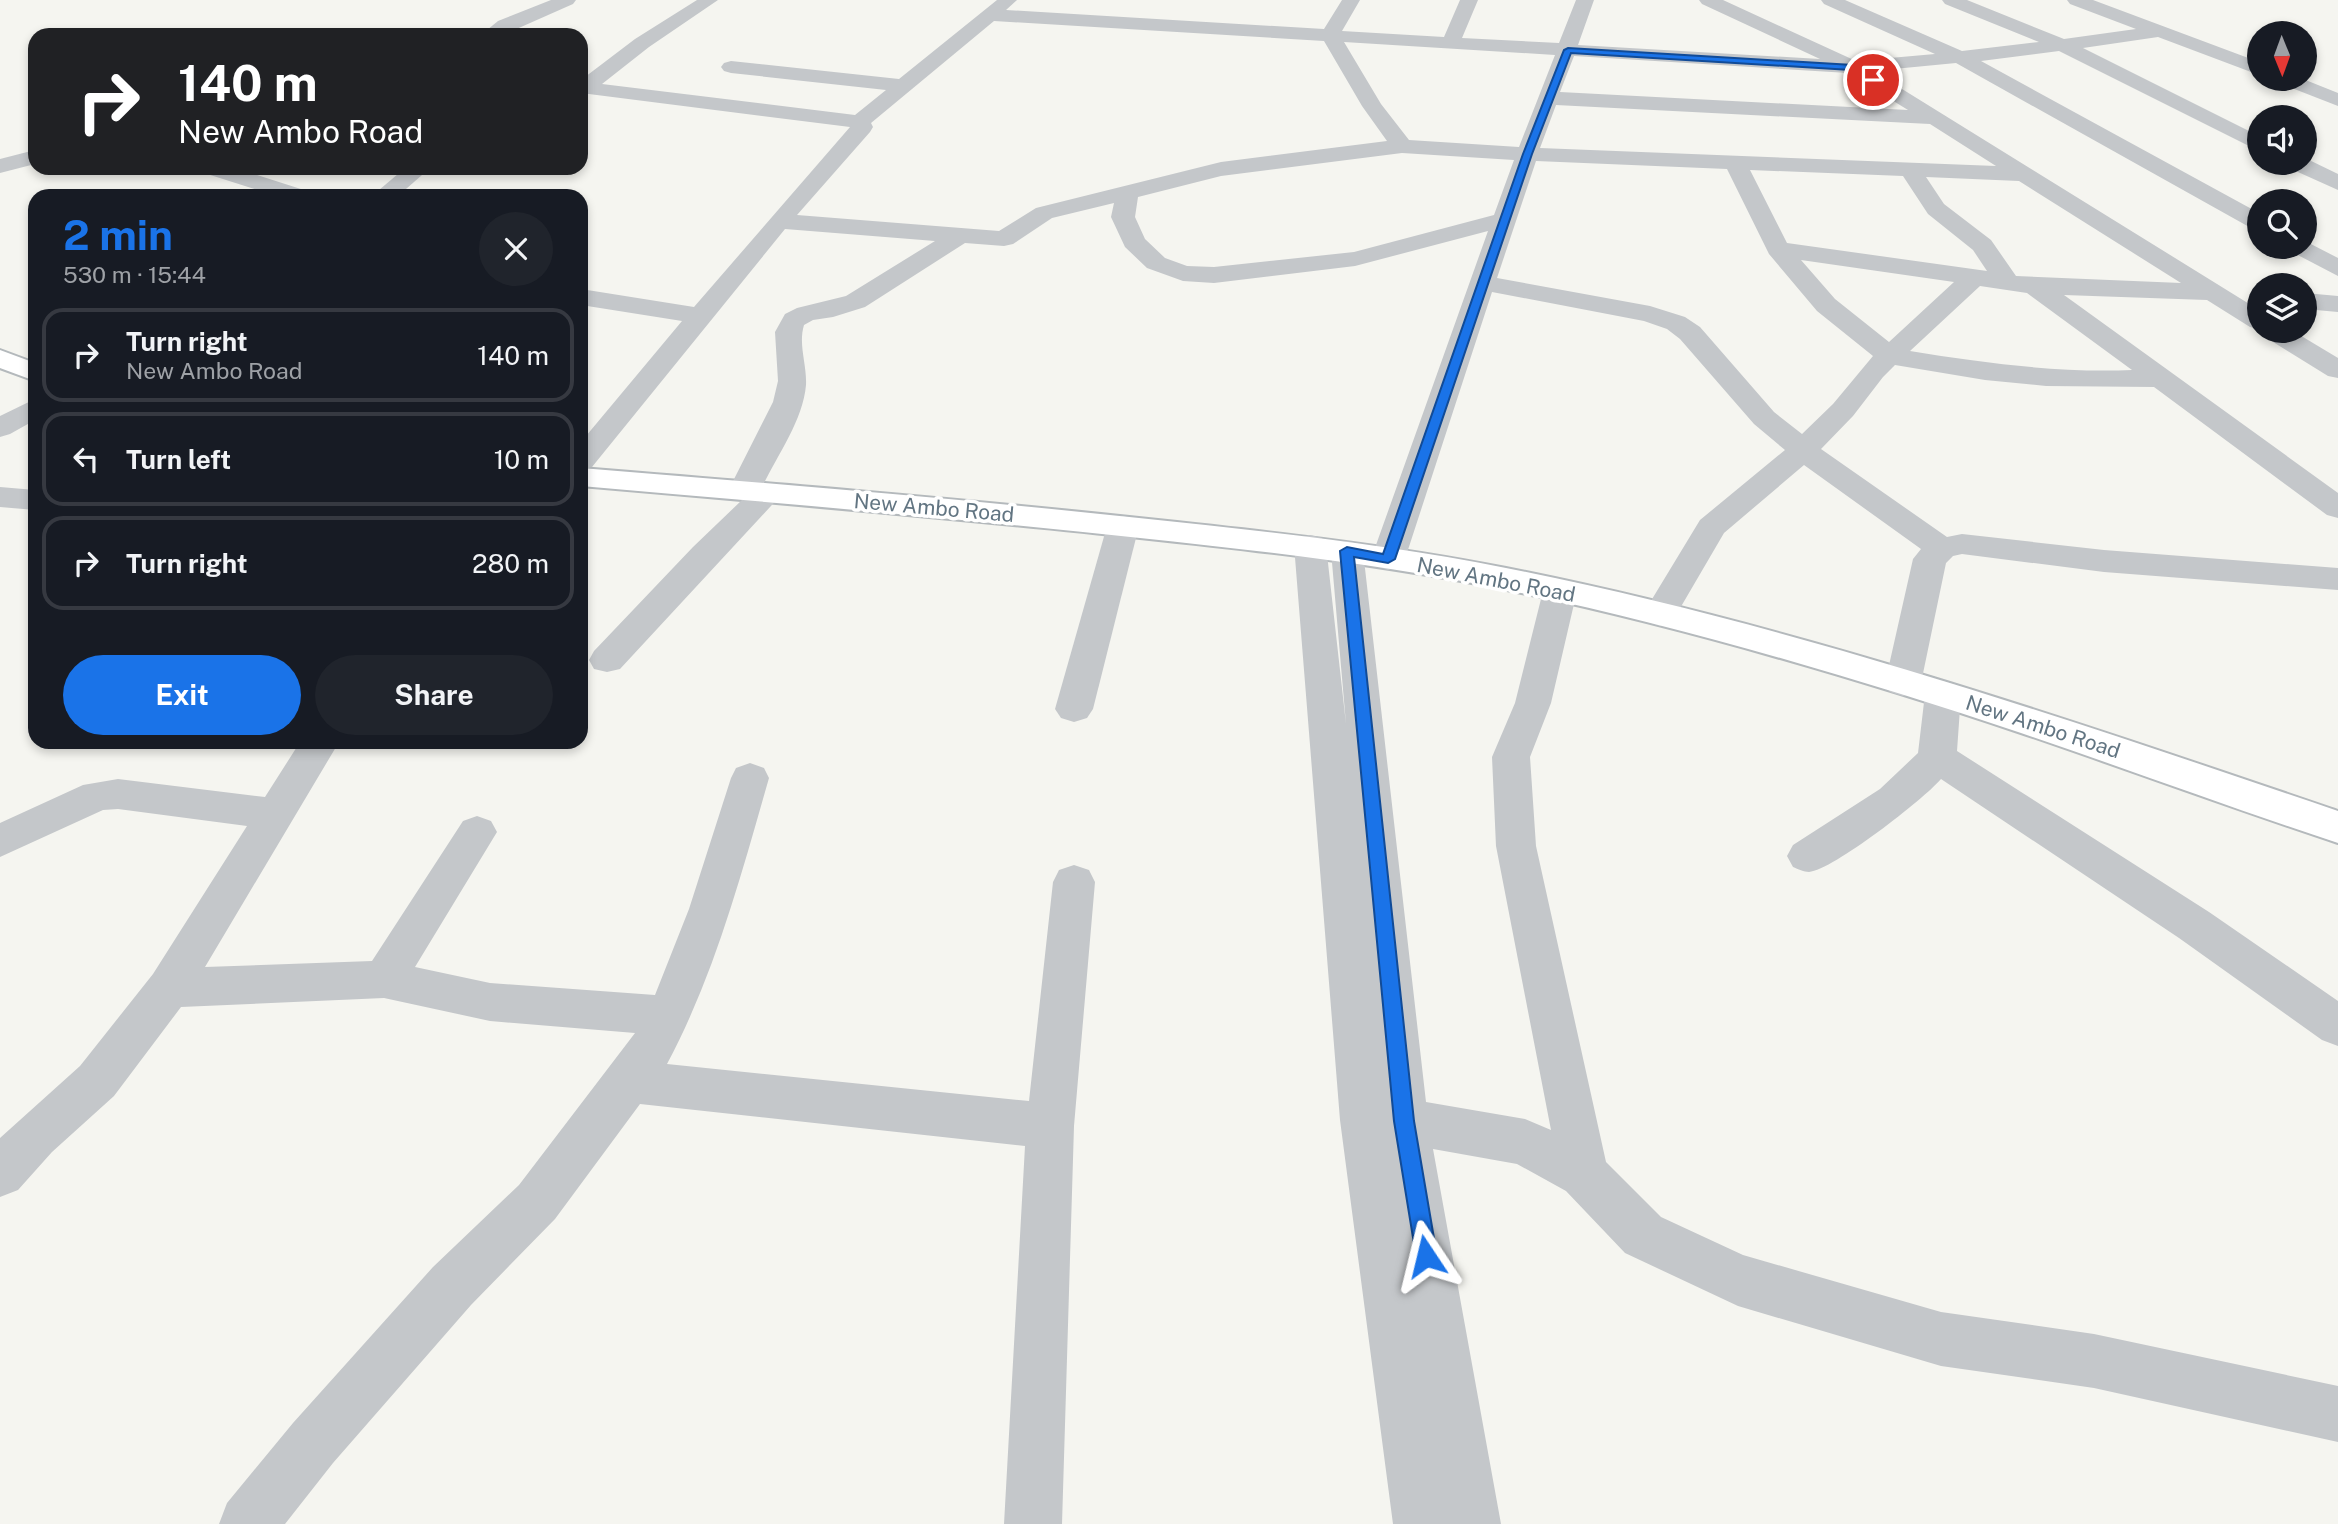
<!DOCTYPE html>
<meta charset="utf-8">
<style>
:root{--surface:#171b24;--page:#20242c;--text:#f1f3f6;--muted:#9ea1a6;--line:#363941;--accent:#1a73e8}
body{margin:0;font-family:"Public Sans",sans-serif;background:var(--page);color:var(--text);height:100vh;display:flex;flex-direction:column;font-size:26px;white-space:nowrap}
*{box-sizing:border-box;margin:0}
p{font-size:23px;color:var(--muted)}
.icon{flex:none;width:38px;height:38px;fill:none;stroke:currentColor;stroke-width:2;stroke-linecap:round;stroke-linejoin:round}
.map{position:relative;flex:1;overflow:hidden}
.side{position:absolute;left:28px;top:189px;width:560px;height:560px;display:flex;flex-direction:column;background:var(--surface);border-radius:21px;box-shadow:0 4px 10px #0003}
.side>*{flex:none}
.banner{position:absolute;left:28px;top:28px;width:560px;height:147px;border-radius:21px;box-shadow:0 4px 10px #0003;background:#202124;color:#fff;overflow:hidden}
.needle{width:46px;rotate:179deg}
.fabs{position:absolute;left:2247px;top:21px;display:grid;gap:14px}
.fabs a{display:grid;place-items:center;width:70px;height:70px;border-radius:50%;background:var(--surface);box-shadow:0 4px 10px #0003;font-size:35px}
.pin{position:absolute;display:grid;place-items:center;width:60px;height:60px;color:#fff;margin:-30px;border:4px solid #fff;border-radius:50%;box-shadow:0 2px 7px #0007}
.me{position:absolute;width:77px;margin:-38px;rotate:350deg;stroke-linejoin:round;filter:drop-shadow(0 0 5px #0008)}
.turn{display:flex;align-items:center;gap:24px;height:147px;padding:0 35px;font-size:32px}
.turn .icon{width:91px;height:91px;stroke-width:2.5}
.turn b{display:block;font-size:49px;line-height:60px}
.round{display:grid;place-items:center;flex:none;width:74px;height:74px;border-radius:37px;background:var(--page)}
.headline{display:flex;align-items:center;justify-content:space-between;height:119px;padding:0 35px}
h1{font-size:42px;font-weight:700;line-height:52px;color:var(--accent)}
.cta{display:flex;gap:14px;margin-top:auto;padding:14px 35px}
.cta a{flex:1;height:80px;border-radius:42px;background:var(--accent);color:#fff;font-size:28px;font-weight:700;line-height:80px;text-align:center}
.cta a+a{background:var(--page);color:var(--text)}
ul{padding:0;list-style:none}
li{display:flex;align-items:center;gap:21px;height:94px;margin:0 14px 10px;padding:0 21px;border:4px solid var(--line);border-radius:21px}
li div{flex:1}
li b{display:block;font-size:26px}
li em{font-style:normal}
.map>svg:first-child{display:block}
</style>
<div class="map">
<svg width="2338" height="1524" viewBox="0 0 2338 1524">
<rect width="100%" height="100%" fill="#f5f5f0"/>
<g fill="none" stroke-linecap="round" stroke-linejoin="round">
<g stroke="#b4b9bc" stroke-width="4">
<g id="major">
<path d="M0,350l35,13v18l-35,-13z"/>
<path d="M581,468c186,15 372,30 558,50 123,13 246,26 367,50 284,56 559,150 832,243v32c-106,-35 -211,-74 -317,-110 -168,-56 -340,-107 -514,-143 -121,-25 -244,-39 -367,-52 -186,-20 -373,-36 -559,-52z"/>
</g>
</g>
<g fill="#c4c7ca" fill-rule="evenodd">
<path d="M551,0h25l-3,4 -70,31h-22l17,-14z"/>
<path d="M697,0h21l-69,47 -47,37 253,31 31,-25 -155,-17 -7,-2 -3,-4 3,-4 7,-2 168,18 98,-79h20l-11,10 318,19 18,-29h18l-18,31 102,6 16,-37h18l-16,38 97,5 17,-43h18l-16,45 242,14 -118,-55 -3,-4h24l133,61 79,-7 -111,-50 -3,-4h24l117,51 77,-9 -94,-38 -3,-4h25l97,39 72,-10 -66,-25 -3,-4h26l166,62v13l-101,-38 -75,11 176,88v15l-200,-100 -78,10 278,152v17l-8,-2 -295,-165 -83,8 386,239v19l-9,-2 -43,-27 -143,-5 274,198v25l-11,-3 -173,-128 -108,-1 -61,-6 -90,-15 -12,12 -30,39 -32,33 126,88 15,-3 142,16 234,18v22l-234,-18 -142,-18 -9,2 -7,7 -25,120 -5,9 -13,4 -13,-4 -5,-9 28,-124 8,-10 -117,-84 -80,68 -52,89 -12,4 -12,-4 -5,-8 57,-94 85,-70 -31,-26 -74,-85 -13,-10 -23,-8 -152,-29 -87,267 -5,7 -12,4 -12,-4 -5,-7 117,-328 -133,35 -141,17 -31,-2 -36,-13 -22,-21 -14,-30 3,-14 -62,15 -39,26 -9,2 -39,-3 -100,64 -32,10 -20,3 -9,5c-6,20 3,39 2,60 -3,35 -28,69 -43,100l15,1 5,7 -163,176 -13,3 -13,-3 -5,-9 5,-9 99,-104 49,-47 -9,-2 -5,-7 45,-89 5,-21 -3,-49 10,-18 12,-6 49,-12 89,-55 -150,-12 -193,238 -11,3v-28l101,-121 -101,-16v-16l113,18 156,-180 -269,-34v-13l54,-41zM994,21l330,20 38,65 25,35 -166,21 -185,46 -37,23 -202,-16 73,-83 3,-5 -2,-4zM1344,42l211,13 -36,92 -110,-7 -28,-36zM1574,56l274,17 60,37 -348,-18zM1556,105l374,19 66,42 -456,-18zM1402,153l112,7 -20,55 -140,37 -140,15 -27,-1 -22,-8 -20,-19 -10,-22 3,-20 83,-21zM1536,161l191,8 42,85 48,57 56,45 -40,48 -31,30 -28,-22 -74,-85 -15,-10 -35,-11 -153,-28zM1750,170l153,6 25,38 45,36 14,21 -200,-28zM1926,177l93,4 162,102 -165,-7 -25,-36 -47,-36zM1801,260l153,22 -65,60 -54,-43zM1980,286l47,7 105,77c-75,3 -148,-7 -222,-19z"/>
<path d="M2276,79h27l35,14v13l-59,-23z"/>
<path d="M35,150v14l-35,9v-14z"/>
<path d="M2305,158l33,16v16l-49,-22 -3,-5h19z"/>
<path d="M201,168h34l72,23 4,5h-35l-72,-23z"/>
<path d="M405,168h25l-32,28h-26z"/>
<path d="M2305,241l33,17v18l-46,-24 -3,-5h16z"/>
<path d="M2305,293l33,3v16l-33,-3z"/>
<path d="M2262,331h31l45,27v20l-10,-2 -63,-39z"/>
<path d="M35,399v21l-25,14 -10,3v-21z"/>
<path d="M0,487l35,3v20l-35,-3z"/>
<path d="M1123,516l11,3 5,7 -46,183 -6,9 -13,4 -13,-4 -6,-9 52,-183 5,-7z"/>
<path d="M1310,535l12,3 4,7 20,179 -15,-173 4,-7 12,-3 12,3 4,7 63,551 99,17 26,11 -55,-284 -4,-89 23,-54 28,-112 5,-8 12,-3 12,3 5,8 -26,112 -21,54 6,89 70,316 55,55 82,38 198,57 153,22 244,52v56l-244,-54 -153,-22 -203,-60 -113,-53 -59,-62 -49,-27 -84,-15 68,375h-108l-53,-404 -46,-575 4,-7z"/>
<path d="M1943,681l13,4 5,9 -4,57 252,161 129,89v45l-16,-6 -143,-102 -238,-159c-17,20 -108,91 -132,93 -5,0 -11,-3 -16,-5l-6,-11 6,-11 87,-56 38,-36 7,-59 5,-9z"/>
<path d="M300,742h39l-134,225 167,-6 91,-140 14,-5 14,5 6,11 -82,135 75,16 165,12 34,-86 42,-131 5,-10 14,-5 14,5 5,10c-28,97 -54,196 -102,286l362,37 24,-219 6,-12 15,-5 15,5 6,12 -21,244 -12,398h-58l21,-378 -385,-42 -85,115 -84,86 -138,158 -48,61h-66l8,-21 66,-80 140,-156 86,-82 116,-152 -145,-12 -106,-23 -203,9 -67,89 -62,56 -34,38 -18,7v-59l80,-72 73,-92 94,-148 -129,-17 -15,1 -103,47v-34l83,-38 35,-6 147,18z"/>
</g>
<use href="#major" fill="#fff" fill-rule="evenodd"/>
</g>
<path fill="#1a73e8" stroke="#114b97" stroke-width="2" d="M1568,48l285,17 24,15 -7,2 -19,-12 -280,-17 -39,101 -137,405 -7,4 -34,-6 60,564 23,135 -3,7 -8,3 -7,-3 -3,-7 -22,-135 -54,-570 7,-4 36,7 140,-400 41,-104z"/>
<g text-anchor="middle" stroke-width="7" stroke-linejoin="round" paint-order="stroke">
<g font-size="21" fill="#627582" stroke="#fff">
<text transform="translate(934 508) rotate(5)" y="7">New Ambo Road</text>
<text transform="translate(1496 580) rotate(11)" y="7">New Ambo Road</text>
<text transform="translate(2043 727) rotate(18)" y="7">New Ambo Road</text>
</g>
</g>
</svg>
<div class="fabs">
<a><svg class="needle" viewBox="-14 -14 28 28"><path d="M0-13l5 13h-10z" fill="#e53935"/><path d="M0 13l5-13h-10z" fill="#9ea1a6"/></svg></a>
<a><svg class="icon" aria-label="sound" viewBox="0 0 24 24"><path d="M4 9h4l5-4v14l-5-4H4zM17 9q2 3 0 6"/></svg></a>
<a><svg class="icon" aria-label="search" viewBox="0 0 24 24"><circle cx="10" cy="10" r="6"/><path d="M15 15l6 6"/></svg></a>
<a><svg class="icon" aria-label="layers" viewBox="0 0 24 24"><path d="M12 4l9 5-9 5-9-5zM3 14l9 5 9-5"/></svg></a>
</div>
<div class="pin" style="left:1873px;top:80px;background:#d93025"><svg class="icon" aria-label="arrive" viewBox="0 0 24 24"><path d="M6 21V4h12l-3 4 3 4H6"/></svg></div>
<svg class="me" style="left:1426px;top:1256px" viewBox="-20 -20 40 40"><path d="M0-17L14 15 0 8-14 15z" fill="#1a73e8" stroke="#fff" stroke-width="4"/></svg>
<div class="banner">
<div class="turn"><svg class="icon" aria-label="right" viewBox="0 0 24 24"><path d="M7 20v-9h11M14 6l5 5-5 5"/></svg><div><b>140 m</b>New Ambo Road</div></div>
</div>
<section class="side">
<div class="headline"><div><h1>2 min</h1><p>530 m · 15:44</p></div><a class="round"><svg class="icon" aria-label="close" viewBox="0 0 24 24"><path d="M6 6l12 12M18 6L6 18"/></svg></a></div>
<ul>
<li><svg class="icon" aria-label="right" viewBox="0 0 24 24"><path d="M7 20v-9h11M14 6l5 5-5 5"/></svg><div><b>Turn right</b><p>New Ambo Road</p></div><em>140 m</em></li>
<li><svg class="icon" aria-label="left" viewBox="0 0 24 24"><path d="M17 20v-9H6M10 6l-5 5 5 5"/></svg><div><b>Turn left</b></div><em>10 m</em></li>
<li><svg class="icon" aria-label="right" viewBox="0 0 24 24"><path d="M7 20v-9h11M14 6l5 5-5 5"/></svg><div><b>Turn right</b></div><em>280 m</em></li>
</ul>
<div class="cta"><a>Exit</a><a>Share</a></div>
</section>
</div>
